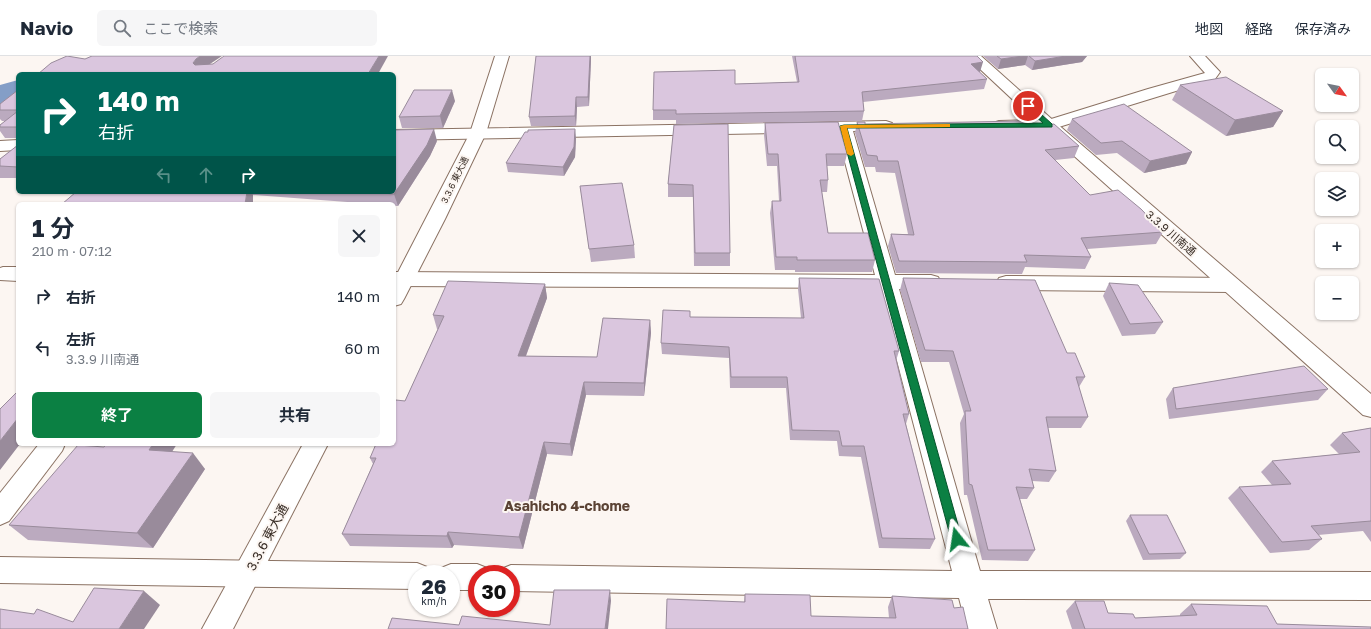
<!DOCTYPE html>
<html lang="ja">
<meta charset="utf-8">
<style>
:root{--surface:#fff;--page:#f6f6f7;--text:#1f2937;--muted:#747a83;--line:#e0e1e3;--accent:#0b8043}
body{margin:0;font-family:"Golos Text","Noto Sans JP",sans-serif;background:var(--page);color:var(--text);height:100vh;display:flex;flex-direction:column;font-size:15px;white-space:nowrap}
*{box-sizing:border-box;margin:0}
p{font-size:13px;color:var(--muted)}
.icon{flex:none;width:22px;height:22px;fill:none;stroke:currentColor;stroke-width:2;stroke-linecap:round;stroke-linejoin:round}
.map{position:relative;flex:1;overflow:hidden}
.drawer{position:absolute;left:16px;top:146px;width:380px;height:244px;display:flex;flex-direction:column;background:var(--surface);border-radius:6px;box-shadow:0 1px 3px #0004}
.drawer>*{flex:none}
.top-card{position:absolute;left:16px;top:16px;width:380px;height:122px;border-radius:6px;box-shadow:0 1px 3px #0004;background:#00695c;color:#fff;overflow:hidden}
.needle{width:26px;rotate:123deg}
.tools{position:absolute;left:1315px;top:12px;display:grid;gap:8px}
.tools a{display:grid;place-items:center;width:44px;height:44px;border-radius:6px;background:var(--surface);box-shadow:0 1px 3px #0004;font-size:20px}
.speed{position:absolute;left:408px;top:509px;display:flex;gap:8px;font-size:20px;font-weight:700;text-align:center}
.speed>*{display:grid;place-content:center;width:52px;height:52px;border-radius:50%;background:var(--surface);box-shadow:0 1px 3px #0004;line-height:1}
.speed small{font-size:10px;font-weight:400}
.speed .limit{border:6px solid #d22;background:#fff;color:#111}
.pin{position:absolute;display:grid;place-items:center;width:34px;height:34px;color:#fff;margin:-17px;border:2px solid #fff;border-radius:50%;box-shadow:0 1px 4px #0007}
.me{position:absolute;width:44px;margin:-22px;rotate:345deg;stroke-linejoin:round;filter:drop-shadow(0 0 3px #0008)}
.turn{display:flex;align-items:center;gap:14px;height:84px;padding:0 16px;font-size:18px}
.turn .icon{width:52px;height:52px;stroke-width:2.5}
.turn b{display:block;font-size:28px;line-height:34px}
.lanes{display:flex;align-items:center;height:38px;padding:0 16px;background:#0003;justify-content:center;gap:20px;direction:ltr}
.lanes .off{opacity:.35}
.round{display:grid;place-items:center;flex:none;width:42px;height:42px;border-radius:6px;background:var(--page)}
.summary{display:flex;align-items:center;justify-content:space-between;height:68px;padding:0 16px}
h1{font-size:24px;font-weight:700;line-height:30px}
.button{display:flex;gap:8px;margin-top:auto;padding:8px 16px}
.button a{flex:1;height:46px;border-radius:6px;background:var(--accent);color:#fff;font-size:16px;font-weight:700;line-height:46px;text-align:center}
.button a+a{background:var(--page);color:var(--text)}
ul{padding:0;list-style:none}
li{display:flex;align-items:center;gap:12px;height:52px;padding:0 16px}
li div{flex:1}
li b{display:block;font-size:15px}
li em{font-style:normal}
header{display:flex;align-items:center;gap:24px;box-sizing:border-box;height:56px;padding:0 20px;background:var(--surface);border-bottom:1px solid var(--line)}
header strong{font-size:19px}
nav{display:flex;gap:22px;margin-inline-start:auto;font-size:14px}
.search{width:280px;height:36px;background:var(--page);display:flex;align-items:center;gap:10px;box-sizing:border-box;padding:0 14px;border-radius:6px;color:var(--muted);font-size:15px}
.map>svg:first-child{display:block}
</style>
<header>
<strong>Navio</strong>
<div class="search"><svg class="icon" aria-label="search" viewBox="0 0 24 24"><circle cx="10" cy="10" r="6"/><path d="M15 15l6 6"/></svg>ここで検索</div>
<nav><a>地図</a><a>経路</a><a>保存済み</a></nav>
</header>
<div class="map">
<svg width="1371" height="573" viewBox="0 0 1371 573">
<rect width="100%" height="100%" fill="#fcf6f2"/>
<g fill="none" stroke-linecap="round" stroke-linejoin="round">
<path fill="#849ec7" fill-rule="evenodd" d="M18,24v26l-18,5v-26z"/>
<g stroke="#8b7263" stroke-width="2">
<g id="street">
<path d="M1190,0h15l15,16 -5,7 -166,51 -50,1 -6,-2 -2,-3 2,-3 6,-2 49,-1 100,-31 57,-16z"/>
<path d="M886,65l6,2 2,3 -2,3 -39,2 42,144h36l7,2 3,5 -3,5 -7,2h-32l81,282 391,1v28l-383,-1 9,30h-30l-8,-31 -448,-7v-17h-13l3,-5 10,-4 441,6 -74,-283 -484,-2v-14l481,3 -38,-143 -443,8v-10z"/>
<path d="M18,84v10l-18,1v-10z"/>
<path d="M3,211h15v14l-18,-1v-12z"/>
<path d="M1006,220l225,2 7,2 3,5 -3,5 -7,2 -225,-2 -7,-2 -3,-5 3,-5z"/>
<path d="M39,388h26l-3,7 -53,70 -9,4v-32z"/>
<path d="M0,501l417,6 10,4 3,7h-13v15l-417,-6z"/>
<path d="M451,508h26l10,4 3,6h-13v16h-26v-16h-13l3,-6z"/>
</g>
</g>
<g stroke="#8b7263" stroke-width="2">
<g id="secondary">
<path d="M495,0h14l-23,77 -41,86 -41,80 -3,5 -7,2v-26l76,-147z"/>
<path d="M966,0h15l74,66 316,272v23l-8,-2 -320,-287z"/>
<path d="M303,388h25l-95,185h-31z"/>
</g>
</g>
<use href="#street" fill="#fff" fill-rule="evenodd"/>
<use href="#secondary" fill="#fff" fill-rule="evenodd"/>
</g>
<g fill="#bbaabf">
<path d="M792,0h185l3,16h-1l8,7 -3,10 -121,13 1,9 -2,10 -186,3v-4h-23v-10l82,-26 62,-2z"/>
<path d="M983,0h104l-5,6 -50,8 -7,-5 -27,4z"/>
<path d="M591,3l-2,47 -12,1 -1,19h-45l-2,-9z"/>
<path d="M1180,29l103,26 -10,16 -47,9 -54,-36z"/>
<path d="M18,34v48h-13l-5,-7v-6l5,-4h-3l-2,-2v-15z"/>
<path d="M455,45l-12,27h-41l-3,-11z"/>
<path d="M1072,63l120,33 -6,12 -42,9 -27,-20 -21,2 -29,-25z"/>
<path d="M857,66l8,2 164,2 50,20 -5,12 -19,2 35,35 73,37 -7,12 -69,5 4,8 -6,12 -60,-2 -3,7 -126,-1 -8,-27 3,-12h17l-13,-61 -19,-1 -1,-5h-10l-10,-34z"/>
<path d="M765,67l82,31 -3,12h-17l1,14 -1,12h-5l6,41 47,27 -3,12h-77v-2h-20l-5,-57 2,-12h7l-2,-35h-10l-3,-31z"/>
<path d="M674,69l56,128v13h-36l-1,-69h-25v-13z"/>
<path d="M576,82l-1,19 -11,19 -56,-4 -2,-9z"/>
<path d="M437,85l-7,15 -32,50h-4v-2h-20l-121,-9 -177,-3h318z"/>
<path d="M18,89v33h-18v-19z"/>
<path d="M580,130l54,59 1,13 -44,4z"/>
<path d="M799,222l100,73 -3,10 13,53 -3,10 29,115 -5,10 -51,-1 -18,-91 -22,-1 -2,-15 -47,-1 -4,-52h-56l-1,-30 -67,-4 -1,-11 29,-26 111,1 -3,-29z"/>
<path d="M903,222l164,75 18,24 -6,10 9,30 -7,11h-33l8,43 -7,11 -17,-1 2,7 -7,11h-7l15,51 -7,11 -46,-1 -15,-65h-3l-4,-72 4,-9 -15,-52h-28l-21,-72z"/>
<path d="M1109,227l54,39 -8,12 -33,2 -19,-40z"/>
<path d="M545,228l2,14 -21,58 71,1 53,-37 1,13 -7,63 -58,-1 -14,61 -25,-2 -24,95 -69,-4 -2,3 -102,-2 -8,-12 31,-70 -3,-6 35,-57 33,-72h-1l-4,-14z"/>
<path d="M1173,332l155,1 -10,11 -149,19 -3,-20z"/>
<path d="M1371,372v114l-8,-11 -45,4 4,4 -13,11 -39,3 -42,-55 11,-11 33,-2 -11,-13 11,-11 67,-7 -9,-9 12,-12z"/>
<path d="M104,391l68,5 33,17 -52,79 -125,-8 -19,-15z"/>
<path d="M1130,459l56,38 -6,6 -37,1 -17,-39z"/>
<path d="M745,538l66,22 78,2 -1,-11 4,-11 62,12 14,21h-302l78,-27z"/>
<path d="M1075,545l33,12 27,5 45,-2v-2l11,-10 86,20 94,5h-299l-6,-18z"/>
</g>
<g fill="#998b9b">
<path d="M200,0h22l-21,14 -8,-7 3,-4z"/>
<path d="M379,0h9l-10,18h-10z"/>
<path d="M590,0h1v3l-2,47 -1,-9z"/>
<path d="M1023,0h5l-3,9 -27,4 3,-10z"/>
<path d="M1066,0h21l-5,6 -50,8 3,-9z"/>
<path d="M983,6l-3,10 -12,1 3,-9z"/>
<path d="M452,34l3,11 -12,27 -3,-12z"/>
<path d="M576,41l1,10 -1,19 -1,-10z"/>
<path d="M1283,55l-10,16 -47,9 9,-16z"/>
<path d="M434,73l3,12 -7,15 -32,50 -4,-12z"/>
<path d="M575,73l1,9 -1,19 -11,19 -1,-9z"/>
<path d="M1192,96l-6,12 -42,9 6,-12z"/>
<path d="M247,136h5l1,3v9h-8z"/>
<path d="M545,228l2,14 -26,71 -3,-13z"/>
<path d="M650,264l1,13 -7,63v-13z"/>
<path d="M584,326l2,13 -14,61 -2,-12z"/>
<path d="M18,362v26h2l-20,26v-29z"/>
<path d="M544,386l3,12 -24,95 -4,-12z"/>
<path d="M153,388h24l-14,22 -14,-16z"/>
<path d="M193,397l12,16 -52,79 -16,-15z"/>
<path d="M448,476l6,13 -2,3 -5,-12z"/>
<path d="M610,534l1,11 -3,28h-3z"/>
<path d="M144,535l16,14 -16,24h-25z"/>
</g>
<g fill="#dac6de" stroke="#998b9b">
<path d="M67,0l18,3 7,-3h108l-4,3 -3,4 2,2 18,-1 11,-8h155l-11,18h-330l13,-11z"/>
<path d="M536,0h54l-2,41h-12l-1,19 -46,1z"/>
<path d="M795,0h182l6,6 -12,2 16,15 -125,13 2,19 -188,3v-4h-23l1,-38 81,-2v14l64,-2z"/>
<path d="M997,0h26l-22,3z"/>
<path d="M1029,0h37l-31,5z"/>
<path d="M1226,21l57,34 -48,9 -55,-35z"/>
<path d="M18,34v20h-18v-6z"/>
<path d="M414,34h38l-12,26 -41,1z"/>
<path d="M1124,48l68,48 -42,9 -28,-20 -21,2 -29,-24z"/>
<path d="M18,55v16h-18v-2z"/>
<path d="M1023,65l6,5 25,-2 25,22 -34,4 45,45 28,-5 23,19 22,23 -82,6 10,19 -67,-2 3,7 -128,-1 -8,-27 23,1 -16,-74h-20l-1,-5 -10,-1 -10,-33h8v2z"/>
<path d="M838,66l9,32h-21l2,26h-8l8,53h40l7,27h-78v-3h-21l-4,-56h9l-3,-47h-10l-3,-31z"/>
<path d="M728,68l2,129h-35l-2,-68 -25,-1 6,-59z"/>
<path d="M434,73l-7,16 -33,49 -25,-2h25v-62z"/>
<path d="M575,73l-1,18 -11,20 -57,-4 19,-31h3v-2z"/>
<path d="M18,89v22l-18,-1v-7z"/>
<path d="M622,127l12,62 -45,4 -9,-63z"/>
<path d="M76,136h171l-2,12h-183z"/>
<path d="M799,222l80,1 20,72h-5l15,63h-6l32,125 -53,-1 -18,-92h-22l-3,-15 -47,-1 -5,-53h-56l-2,-30 -68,-4 2,-33 27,1v6l114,1z"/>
<path d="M903,222l132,2 32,73h8l10,24h-9l12,40h-42l10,54 -27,-2 5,19 -18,-1 19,63h-47l-16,-65 -3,-1 -4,-73h6l-18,-60 -28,-1z"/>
<path d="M448,225l97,3 -27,72 79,1 6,-39 47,2 -6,63 -60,-1 -14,62 -26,-2 -25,95 -71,-5 -1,4 -105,-2 34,-76h-6l6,-14h18v-40l2,-4 9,1 39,-85 -11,-1z"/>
<path d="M1109,227l29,2 25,37 -33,2z"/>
<path d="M1304,310l24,23 -152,20 -3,-21z"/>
<path d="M18,335v27l-18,23v-32z"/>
<path d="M1371,372v93l-60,5 11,13 -40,3 -43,-55 52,-3 -19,-23 88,-9 -18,-19z"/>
<path d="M106,388h47l-4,6 44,3 -56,80 -128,-8 69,-80 26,2z"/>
<path d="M1130,459h37l19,38 -37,1z"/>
<path d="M94,532l50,3 -25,38h-119v-20l34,5 3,-5 36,13z"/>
<path d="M554,534h56l-5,39h-217l4,-11 67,7 3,-9 88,9z"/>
<path d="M745,538l65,1 1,21 85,2 -4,-22 60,4 2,8 9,-1 5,22h-302l1,-30 78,3z"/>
<path d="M1075,545h29l4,12 25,1 2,4 62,-3 -6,-11 76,2 10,18 94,3v2h-286z"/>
</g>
<path fill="#0b8043" stroke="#07532c" d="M1025,48h5l22,20v3l-205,1 115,411 -1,4 -4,1 -4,-1 -2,-4 -111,-413 4,-1 199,-2 -18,-16z"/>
<path fill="#f59e0b" d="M948,68h2v3l-103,1 7,26 -3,2 -4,-2 -7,-28 4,-1z"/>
<g text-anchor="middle" stroke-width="4" stroke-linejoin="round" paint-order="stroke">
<g font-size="9" fill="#382d26" stroke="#fcf6f2">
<text transform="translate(455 124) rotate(-64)" y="3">3.3.6 東大通</text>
</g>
<g font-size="11" fill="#382d26" stroke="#fcf6f2">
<text transform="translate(1171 177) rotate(41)" y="4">3.3.9 川南通</text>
</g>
<g font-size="13" fill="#382d26" stroke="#fcf6f2">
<text transform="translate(267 481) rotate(-62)" y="5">3.3.6 東大通</text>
</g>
<g font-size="14" font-weight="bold" fill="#5b4335" stroke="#fcf6f2">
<text x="567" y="455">Asahicho 4-chome</text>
</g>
</g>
</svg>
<div class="tools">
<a><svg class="needle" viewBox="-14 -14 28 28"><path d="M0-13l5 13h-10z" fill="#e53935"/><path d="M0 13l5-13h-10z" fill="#747a83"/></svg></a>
<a><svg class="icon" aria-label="search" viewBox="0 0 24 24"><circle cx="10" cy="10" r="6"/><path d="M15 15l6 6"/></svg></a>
<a><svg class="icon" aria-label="layers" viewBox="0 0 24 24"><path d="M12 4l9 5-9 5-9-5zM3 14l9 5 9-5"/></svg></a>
<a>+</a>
<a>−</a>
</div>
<div class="speed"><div>26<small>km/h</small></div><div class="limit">30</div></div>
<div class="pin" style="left:1028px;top:50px;background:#d93025"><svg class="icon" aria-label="arrive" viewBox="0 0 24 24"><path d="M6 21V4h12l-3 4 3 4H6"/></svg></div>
<svg class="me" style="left:957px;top:483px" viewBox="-20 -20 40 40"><path d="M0-17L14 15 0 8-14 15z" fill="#0b8043" stroke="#fff" stroke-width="4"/></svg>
<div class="top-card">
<div class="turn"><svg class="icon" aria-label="right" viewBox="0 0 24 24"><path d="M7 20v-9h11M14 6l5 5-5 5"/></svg><div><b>140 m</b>右折</div></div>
<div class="lanes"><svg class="icon off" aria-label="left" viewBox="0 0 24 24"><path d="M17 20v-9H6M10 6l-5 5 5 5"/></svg><svg class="icon off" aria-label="ahead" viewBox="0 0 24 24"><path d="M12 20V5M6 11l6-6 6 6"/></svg><svg class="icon" aria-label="right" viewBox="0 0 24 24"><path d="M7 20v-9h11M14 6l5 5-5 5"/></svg></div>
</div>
<section class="drawer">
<div class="summary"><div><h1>1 分</h1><p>210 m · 07:12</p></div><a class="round"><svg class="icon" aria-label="close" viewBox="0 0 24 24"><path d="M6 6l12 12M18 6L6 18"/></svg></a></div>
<ul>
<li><svg class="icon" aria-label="right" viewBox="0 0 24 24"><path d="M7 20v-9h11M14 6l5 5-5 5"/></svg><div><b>右折</b></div><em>140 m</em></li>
<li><svg class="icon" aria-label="left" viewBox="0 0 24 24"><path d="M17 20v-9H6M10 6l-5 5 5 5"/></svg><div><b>左折</b><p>3.3.9 川南通</p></div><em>60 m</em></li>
</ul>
<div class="button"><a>終了</a><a>共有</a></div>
</section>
</div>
